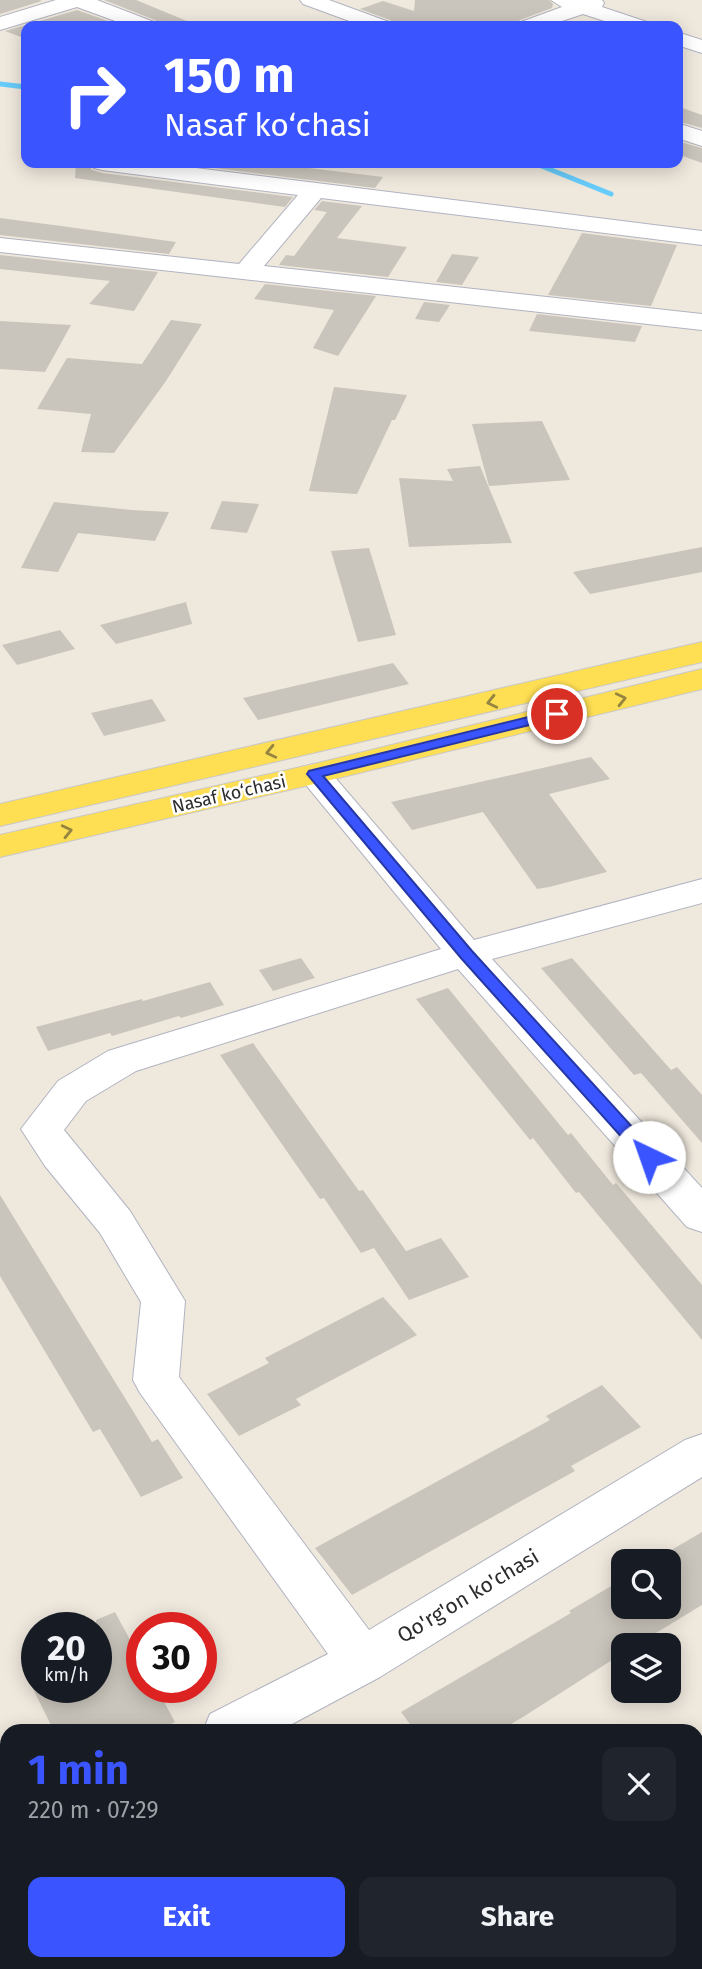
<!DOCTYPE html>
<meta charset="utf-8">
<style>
:root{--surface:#171b24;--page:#20242c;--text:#f1f3f6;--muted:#9ea1a6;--accent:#3a55ff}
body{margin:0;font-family:"Fira Sans",sans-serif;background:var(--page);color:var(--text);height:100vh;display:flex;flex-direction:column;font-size:26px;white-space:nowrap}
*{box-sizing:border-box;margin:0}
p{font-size:23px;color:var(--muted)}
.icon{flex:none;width:38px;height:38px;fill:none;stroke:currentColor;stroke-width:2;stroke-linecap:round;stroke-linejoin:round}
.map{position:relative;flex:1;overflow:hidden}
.details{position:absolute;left:0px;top:1724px;width:704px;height:247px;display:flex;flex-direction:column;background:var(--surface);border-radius:21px 21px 0 0;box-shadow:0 4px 18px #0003}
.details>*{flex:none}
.top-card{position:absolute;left:21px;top:21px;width:662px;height:147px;border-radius:14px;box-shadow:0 4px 18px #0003;background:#3a55ff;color:#fff;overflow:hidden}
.tools{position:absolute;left:611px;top:1549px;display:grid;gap:14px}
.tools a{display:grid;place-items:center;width:70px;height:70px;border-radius:14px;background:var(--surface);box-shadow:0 4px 18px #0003;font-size:35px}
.speed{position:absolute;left:21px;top:1612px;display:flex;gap:14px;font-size:35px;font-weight:700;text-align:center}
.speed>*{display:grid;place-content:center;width:91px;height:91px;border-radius:50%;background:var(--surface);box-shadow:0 4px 18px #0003;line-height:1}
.speed small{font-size:18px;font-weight:400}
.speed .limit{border:10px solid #d22;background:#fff;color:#111}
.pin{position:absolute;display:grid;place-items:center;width:60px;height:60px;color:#fff;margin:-30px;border:4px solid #fff;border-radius:50%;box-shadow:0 2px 7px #0007}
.me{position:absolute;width:77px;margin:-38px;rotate:318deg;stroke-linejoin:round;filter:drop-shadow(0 0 5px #0008)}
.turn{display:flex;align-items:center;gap:24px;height:147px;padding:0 28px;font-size:32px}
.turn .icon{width:91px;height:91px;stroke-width:2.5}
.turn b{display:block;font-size:49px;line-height:60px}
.round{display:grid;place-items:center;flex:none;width:74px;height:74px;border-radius:14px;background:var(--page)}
.summary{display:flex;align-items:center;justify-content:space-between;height:119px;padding:0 28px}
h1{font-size:42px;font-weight:700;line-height:52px;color:var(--accent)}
.button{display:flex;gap:14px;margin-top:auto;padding:14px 28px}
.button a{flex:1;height:80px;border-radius:14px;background:var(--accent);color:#fff;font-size:28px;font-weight:700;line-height:80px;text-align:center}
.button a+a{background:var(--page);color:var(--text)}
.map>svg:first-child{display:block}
</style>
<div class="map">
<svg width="702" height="1969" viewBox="0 0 702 1969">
<rect width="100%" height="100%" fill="#efe8dd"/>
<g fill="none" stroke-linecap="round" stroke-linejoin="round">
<g stroke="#67ccfa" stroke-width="5">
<path d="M0,84l26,3"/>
<path d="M534,163l77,31"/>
</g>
</g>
<g fill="#cac5bc">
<path d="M0,0h39l3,1 -42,13z"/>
<path d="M104,0h32l63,26h-39l-5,-6z"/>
<path d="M415,0h134l4,4 -1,4 -32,12 -5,6h-120l-5,-6 -30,-11 23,-8 31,10z"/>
<path d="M77,10l45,16h-96v13l-21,-8z"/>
<path d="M677,106l25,9v13l-25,-7z"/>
<path d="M677,141l25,7v15l-25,-9z"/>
<path d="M76,163h11l5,7 10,3 191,24 -8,10 -210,-29z"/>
<path d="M175,163h93l115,14 -8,11z"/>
<path d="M322,201l40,5 -25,32 70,9 -19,30 -109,-12 7,-10 8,1 33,-44 -13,-2z"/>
<path d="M0,218l61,8 115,16 -7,12 -169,-19z"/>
<path d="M582,233l95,12 -26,61 -103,-11z"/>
<path d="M452,254l27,3 -17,28 -26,-3z"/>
<path d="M0,255l158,17 -24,39 -45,-7 21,-23 -110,-12z"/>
<path d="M265,284l111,12 -38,60 -25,-8 21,-38 -80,-11z"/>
<path d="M424,302l26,3 -11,17 -24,-3z"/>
<path d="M537,314l105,12 -7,16 -106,-11z"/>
<path d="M171,320l31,4 -36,57 -52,72 -33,-1 10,-38 -54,-5 30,-51 75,6z"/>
<path d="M0,321l35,2 36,2 -26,47 -45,-3z"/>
<path d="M334,387l73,8 -12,25h-3l-35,74 -48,-3z"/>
<path d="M542,421l28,59 -81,6 -17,-62z"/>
<path d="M480,466l32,77 -103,4 -10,-69 54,3 -6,-12z"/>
<path d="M222,501l37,3 -12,29 -37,-4z"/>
<path d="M54,502l78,8 37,2 -14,29 -77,-8 -20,39 -37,-4z"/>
<path d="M702,547v25l-112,22 -17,-22z"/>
<path d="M369,548l27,87 -38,7 -27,-91z"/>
<path d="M186,602l6,22 -76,20 -16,-19z"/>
<path d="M60,630l15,19 -58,16 -15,-20z"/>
<path d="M393,663l16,21 -151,36 -15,-22z"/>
<path d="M152,699l14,22 -62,15 -13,-23z"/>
<path d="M591,757l19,22 -61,15 58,78 -58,15 -12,2 -54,-77 -71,18 -21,-28z"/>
<path d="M301,958l14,20 -42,13 -14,-21z"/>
<path d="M572,958l99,112 6,-3 25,28v48l-61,-70 -7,2 -93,-107z"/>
<path d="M210,982l14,23 -43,13 -2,-2 -67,20 -2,-3 -62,18 -12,-24 106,-28 1,2z"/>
<path d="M448,988l120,147 3,-2 42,52 3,-2 86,102v55l-123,-148 -3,1 -43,-55 -3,2 -114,-141z"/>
<path d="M253,1043l106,148 4,-1 43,61 35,-13 28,39 -60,23 -35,-52 -13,5 -37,-55 -4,1 -100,-144z"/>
<path d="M0,1195l152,247 6,-3 25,39 -42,19 -41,-68 -7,3 -93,-156z"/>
<path d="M383,1297l34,38 -121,64 5,6 -62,31 -32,-42 62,-31 -4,-5z"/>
<path d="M602,1385l39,42 -70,39 4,5 -223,124 -37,-47 235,-128 -4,-4z"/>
<path d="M702,1532v73l-66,40h-13v8l-100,64 -24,14h-84l-14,-19 170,-99 -2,-2 54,-32v27h45v-54z"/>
<path d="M115,1612l27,50v25h14l19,35 -18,9h-103l-22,-44h64v-67z"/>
</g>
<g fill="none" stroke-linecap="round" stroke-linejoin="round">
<g stroke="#b1b3c1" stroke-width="2">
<g id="minor">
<path d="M56,0h41l57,22 3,4h-28l-52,-19 -77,23v-13z"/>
<path d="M300,0h29l60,22 3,4h-29l-60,-22z"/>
<path d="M551,0h51l2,3 -2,4 45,15 3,4h-30l-37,-12 -36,12h-29l3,-4 41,-15z"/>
<path d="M677,32l25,8v13l-25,-8z"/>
<path d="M677,123l25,8v15l-25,-8z"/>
<path d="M90,163h66l546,68v14l-381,-47 -57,68 438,48v16l-702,-78v-14l239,26 59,-69 -196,-25 -8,-2z"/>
<path d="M314,764l12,3 148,173 228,-61v24l-210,56 210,229v44l-15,-5 -229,-258 -322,102 -50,30 -22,29 66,81 55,90 -6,76 190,253 316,-190 17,-6v43l-322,200 -101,54h-76l7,-17 118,-60 -188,-261 -7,-13 8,-78 -41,-69 -55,-67 -24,-37 37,-48 50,-30 333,-102 -144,-175 5,-7z"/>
<path d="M7,1823v51l-7,2v-51z"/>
<path d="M702,1896v55l-6,2v-54z"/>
<path d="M610,1964h62l-2,5h-62z"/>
</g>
</g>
<g stroke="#c8c8c8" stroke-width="2">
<g id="major">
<path d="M702,642v20l-702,164v-22z"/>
<path d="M702,669v20l-388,95 -314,73v-22l314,-71z"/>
<path d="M0,1923l7,3v38h26l2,5h-35z"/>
</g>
</g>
<use href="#minor" fill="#fff" fill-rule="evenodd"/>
<use href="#major" fill="#fede53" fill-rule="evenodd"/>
</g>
<defs><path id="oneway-chevron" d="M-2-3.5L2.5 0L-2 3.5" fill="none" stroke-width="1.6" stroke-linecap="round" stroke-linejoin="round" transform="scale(1.75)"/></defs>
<g stroke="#958540">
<use href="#oneway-chevron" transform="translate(621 699) rotate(-13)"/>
<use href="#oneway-chevron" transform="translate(492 702) rotate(167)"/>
<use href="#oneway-chevron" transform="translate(271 752) rotate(167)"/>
<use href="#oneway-chevron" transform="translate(67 831) rotate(-13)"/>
</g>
<path fill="#3a55ff" stroke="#2637a6" stroke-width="2" d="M557,710l7,4 -2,3 -239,59 149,175 183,201 2,5 -2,4h-12l-182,-203 -154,-184 2,-3z"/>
<g text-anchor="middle" stroke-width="5" stroke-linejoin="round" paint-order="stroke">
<g font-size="18" fill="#2c2c2c" stroke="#fff">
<text transform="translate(229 794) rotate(-13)" y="6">Nasaf ko‘chasi</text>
</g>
<g font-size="21" fill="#2c2c2c" stroke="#fff">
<text transform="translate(468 1596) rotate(-31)" y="7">Qo'rg'on ko'chasi</text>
</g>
</g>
</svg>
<div class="tools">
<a><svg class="icon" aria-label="search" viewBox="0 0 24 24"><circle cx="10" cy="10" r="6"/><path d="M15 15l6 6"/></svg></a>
<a><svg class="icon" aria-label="layers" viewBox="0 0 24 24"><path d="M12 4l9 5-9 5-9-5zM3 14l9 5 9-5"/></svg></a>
</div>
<div class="speed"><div>20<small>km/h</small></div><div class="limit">30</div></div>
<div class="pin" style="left:557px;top:714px;background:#d93025"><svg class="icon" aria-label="arrive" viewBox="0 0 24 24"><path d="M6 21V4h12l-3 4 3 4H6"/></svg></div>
<svg class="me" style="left:649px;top:1157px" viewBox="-20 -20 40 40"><circle r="19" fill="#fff"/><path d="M0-13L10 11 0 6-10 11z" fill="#3a55ff"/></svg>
<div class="top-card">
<div class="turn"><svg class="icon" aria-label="right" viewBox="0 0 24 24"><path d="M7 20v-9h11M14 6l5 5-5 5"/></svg><div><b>150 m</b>Nasaf ko‘chasi</div></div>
</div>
<section class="details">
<div class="summary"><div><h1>1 min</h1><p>220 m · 07:29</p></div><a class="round"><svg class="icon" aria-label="close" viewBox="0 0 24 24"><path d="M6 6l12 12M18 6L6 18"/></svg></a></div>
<div class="button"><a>Exit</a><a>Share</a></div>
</section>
</div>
